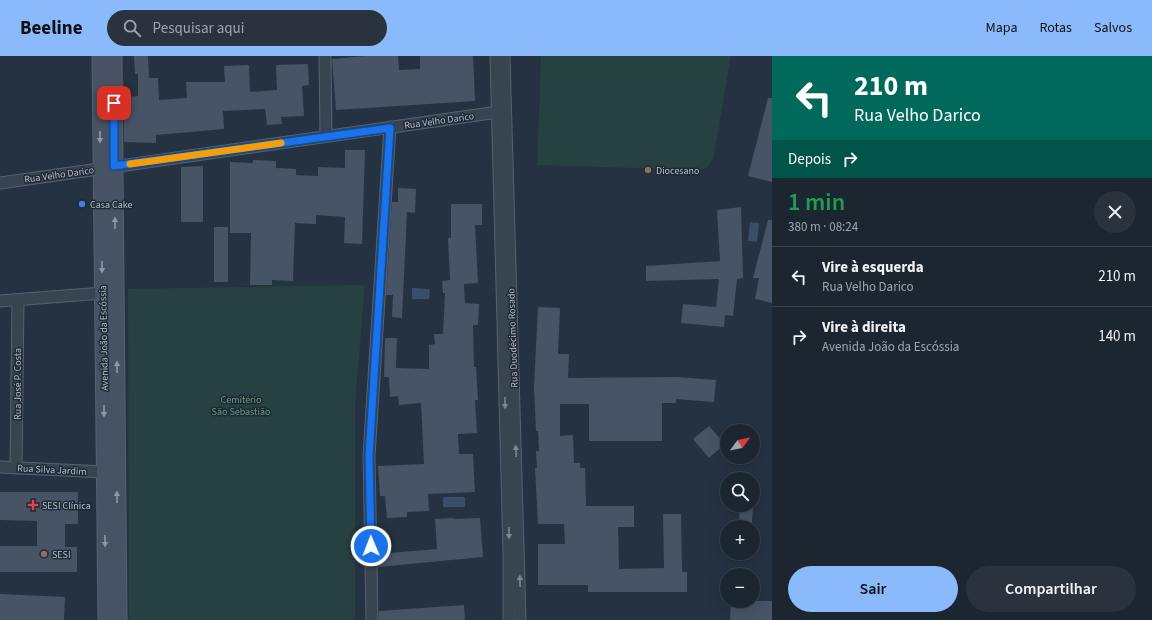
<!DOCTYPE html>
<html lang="pt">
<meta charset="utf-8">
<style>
:root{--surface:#1c2631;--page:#29323d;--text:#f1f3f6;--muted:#a0a5ab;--line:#3a434d;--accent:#8abafc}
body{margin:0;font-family:"Source Sans 3",sans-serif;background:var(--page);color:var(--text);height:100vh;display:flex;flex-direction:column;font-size:15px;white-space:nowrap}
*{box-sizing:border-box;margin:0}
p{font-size:13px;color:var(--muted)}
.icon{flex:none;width:22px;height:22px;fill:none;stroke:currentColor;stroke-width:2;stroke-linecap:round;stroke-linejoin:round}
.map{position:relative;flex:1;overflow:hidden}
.sheet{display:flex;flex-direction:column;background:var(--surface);width:380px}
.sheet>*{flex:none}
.guide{background:#00695c;color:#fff;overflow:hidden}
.needle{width:26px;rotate:58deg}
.controls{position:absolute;left:720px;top:368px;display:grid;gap:8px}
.controls a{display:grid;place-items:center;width:40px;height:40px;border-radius:50%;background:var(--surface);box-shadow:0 4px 16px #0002,0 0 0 1px var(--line);font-size:20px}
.pin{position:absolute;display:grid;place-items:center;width:34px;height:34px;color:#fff;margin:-17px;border-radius:8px;box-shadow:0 2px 6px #0006}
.me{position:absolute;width:44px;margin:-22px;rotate:359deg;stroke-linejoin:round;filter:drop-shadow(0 0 3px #0008)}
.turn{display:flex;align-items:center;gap:14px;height:84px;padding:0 16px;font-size:18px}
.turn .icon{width:52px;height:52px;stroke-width:2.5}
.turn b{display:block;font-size:28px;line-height:34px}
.then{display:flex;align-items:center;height:38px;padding:0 16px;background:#0003;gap:8px;font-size:15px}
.round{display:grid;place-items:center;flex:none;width:42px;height:42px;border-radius:21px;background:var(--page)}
.headline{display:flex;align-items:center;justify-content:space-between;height:68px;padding:0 16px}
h1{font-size:24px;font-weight:600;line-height:30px;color:#1e9e55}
.primary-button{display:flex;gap:8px;margin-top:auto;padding:8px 16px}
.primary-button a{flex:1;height:46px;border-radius:24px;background:var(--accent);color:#111;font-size:16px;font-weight:600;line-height:46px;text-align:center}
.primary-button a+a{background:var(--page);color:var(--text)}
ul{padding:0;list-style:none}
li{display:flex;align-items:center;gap:12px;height:60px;padding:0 16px;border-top:1px solid var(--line)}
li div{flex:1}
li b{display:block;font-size:15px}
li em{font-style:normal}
header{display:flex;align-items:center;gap:24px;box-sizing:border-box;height:56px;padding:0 20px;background:var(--accent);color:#111}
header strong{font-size:19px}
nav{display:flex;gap:22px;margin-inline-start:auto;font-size:14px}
.search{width:280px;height:36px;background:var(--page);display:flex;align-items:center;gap:10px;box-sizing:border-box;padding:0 14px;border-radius:22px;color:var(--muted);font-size:15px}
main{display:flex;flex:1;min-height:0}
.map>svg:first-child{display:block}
</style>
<header>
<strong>Beeline</strong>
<div class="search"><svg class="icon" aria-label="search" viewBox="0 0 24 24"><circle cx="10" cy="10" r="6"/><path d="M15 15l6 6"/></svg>Pesquisar aqui</div>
<nav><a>Mapa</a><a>Rotas</a><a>Salvos</a></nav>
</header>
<main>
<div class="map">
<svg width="772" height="564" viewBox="0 0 772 564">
<rect width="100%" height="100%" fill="#253241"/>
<g fill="#274042">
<path d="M541,0h190l-18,103 -6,9 -8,2 -162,-5z"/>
<path d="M365,229l-10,119v216h-226l-1,-331z"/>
</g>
<g fill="#384e69">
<path d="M750,166l9,1 -2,19 -9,-1z"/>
<path d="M412,232l18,1 -1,10h-17z"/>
<rect x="443" y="441" width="22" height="10"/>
</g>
<g fill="#465465">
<path d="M134,0h14l1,22h9l1,22 28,-2 -1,-16h39l-1,-16 25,-1 1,27 27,-2 -1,-25 32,-1 1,21 -7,1 2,30 -23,1 1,7 -15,1 -2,-16 -42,2 1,18 -68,6v8l-32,-1v-28h2l-1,-17 13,-1v-22h-3z"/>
<path d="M365,0h33l1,14 21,-1v-13h53l2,45 -139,9 -4,-51z"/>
<path d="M768,42h4v84l-24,-6z"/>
<path d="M345,94h20l-3,94 -18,-1 1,-26 -29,-2v9l-21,-1 -2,58 -21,-1v5h-22l1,-52h-21v-71l23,1v-3l23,1v7l20,1v6l22,1v-9l27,1z"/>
<path d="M203,110v56h-22v-55z"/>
<path d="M398,132l18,1 -1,24 -8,-1 -5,106 -10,-1 1,-22h-7l6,-93h6z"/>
<path d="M451,148h31v21h-7l3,58 -14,1 1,19 14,1 -1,21h-5l1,42h2l2,33h-3l2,33 -19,1 1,20h14l2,38 -47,2 1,17 -22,1v5l-20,1 -2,-22h-5l-2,-30 46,-2 -3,-61 -22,2 -1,-9 -8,1 -1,-20h-5l1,-39h12l-1,30 33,1v-24l6,-1 -1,-10h9l2,-41h-2l-1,-12 8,-1 -2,-42h3z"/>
<path d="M741,151l2,71 -6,1 -4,37 -8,-1 -1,12 -43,-4 2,-19 33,3 3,-28 -73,2v-15l74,-5 -3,-51z"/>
<path d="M768,164h4v83l-17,-4 4,-21h-6z"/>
<rect x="214" y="171" width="14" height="55"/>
<path d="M538,251l22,1 -2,46h11l-1,24 109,-1 39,3 -2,22 -38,-3v4h-14v38h-73v-37h-29v32l13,-1 1,28h6v5h5l1,38h48v21h-16l1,42 45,-1 -1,-54h18l1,58h5v20h-99v-7h-50v-41h27l-1,-20h-26l-3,-56h2l-1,-17h3l-1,-20h-2l-2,-45z"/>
<path d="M709,370l16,18 -16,14 -16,-19z"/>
<path d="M0,436h78v32h-13v23h12v25h-77v-26h37v-25l-37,-1z"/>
<path d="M740,449h13l-1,18 -13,-1z"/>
<path d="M454,462v1l26,-1 3,39 -105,10v-13l59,-5 -2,-30z"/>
<path d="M0,538l65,3 -1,23h-64z"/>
<path d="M731,545h41v19h-42z"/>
<path d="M464,549l1,15h-86v-9z"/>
</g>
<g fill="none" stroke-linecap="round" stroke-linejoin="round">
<g stroke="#57626e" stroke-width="13">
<g id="street">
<path d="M325,0l1,80"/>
<path d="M496,0l13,496v68"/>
<path d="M504,0l16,564"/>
<path d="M0,127l498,-71"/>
<path d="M0,245l103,-8"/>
<path d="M0,411l104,5"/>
<path d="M16,412l2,-168"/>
<path d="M372,564l-3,-164 21,-329"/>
</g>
</g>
<g stroke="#57626e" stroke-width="17">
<g id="secondary">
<path d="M100,0l6,564"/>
<path d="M114,0l5,564"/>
</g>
</g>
<use href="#street" stroke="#394451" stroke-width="11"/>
<use href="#secondary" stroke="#475364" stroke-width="15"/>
</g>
<defs><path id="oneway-solid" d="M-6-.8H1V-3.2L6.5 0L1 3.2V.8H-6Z"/></defs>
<g fill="#8f99a7">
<use href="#oneway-solid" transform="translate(100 81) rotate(90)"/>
<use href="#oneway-solid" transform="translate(115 167) rotate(-91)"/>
<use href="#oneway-solid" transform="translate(102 211) rotate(89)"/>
<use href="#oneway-solid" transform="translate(117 311) rotate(-90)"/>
<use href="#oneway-solid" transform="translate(104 355) rotate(90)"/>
<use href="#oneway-solid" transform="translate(117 441) rotate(-91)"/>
<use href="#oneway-solid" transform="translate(105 485) rotate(89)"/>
</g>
<g fill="#7e8894">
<use href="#oneway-solid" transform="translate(505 347) rotate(89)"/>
<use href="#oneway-solid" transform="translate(516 395) rotate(-92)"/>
<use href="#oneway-solid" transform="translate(509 477) rotate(89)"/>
<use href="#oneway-solid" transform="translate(520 525) rotate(-91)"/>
</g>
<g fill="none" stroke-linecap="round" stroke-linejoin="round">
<g stroke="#114b97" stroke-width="10">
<path id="route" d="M114,47v63l276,-38 -21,328 2,90"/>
</g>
<use href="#route" stroke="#1a73e8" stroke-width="7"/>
<path stroke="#f59e0b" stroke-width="7" d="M130,108l151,-21"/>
</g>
<g fill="#8d6e63" stroke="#1e2936" stroke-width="1.5">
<circle cx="648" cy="114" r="4"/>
<circle cx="44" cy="498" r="4"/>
</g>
<circle fill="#3f7fe0" stroke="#1e2936" stroke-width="1.5" cx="82" cy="148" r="4"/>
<path fill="#e0444e" stroke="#1e2936" stroke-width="1.5" d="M31 443h4v4h4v4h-4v4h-4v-4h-4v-4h4z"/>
<g text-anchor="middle" stroke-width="3" stroke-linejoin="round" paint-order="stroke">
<g font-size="10" fill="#b6bfcb" stroke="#1e2936">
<text transform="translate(439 64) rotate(-8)" y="4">Rua Velho Darico</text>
<text transform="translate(59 118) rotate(-8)" y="4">Rua Velho Darico</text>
<text transform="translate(103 282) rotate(-91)" y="4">Avenida João da Escóssia</text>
<text transform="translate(512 282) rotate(-92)" y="4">Rua Duodécimo Rosado</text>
<text transform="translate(17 328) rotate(-90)" y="4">Rua José P. Costa</text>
<text transform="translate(52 413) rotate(3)" y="4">Rua Silva Jardim</text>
</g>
<g font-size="10" fill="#b6bfcb" stroke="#1e2936" text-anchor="start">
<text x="656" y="118">Diocesano</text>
<text x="90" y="152">Casa Cake</text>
<text x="42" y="453">SESI Clínica</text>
<text x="52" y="502">SESI</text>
</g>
<g font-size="10" fill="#6c9d75" stroke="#1e2936">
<text x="241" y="347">Cemitério<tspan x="241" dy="12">São Sebastião</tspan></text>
</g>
</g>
</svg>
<div class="controls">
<a><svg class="needle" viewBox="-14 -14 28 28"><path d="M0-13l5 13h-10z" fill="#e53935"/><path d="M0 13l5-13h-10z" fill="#a0a5ab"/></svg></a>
<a><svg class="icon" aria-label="search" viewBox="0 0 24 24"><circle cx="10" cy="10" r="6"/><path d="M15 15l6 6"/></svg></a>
<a>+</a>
<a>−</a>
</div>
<div class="pin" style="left:114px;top:47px;background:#d93025"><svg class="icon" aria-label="arrive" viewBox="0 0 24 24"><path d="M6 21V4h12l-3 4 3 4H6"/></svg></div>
<svg class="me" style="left:371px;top:490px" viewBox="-20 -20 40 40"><circle r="17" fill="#1a73e8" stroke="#fff" stroke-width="3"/><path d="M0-11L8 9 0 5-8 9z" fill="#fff"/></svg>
</div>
<section class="sheet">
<div class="guide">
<div class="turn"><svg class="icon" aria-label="left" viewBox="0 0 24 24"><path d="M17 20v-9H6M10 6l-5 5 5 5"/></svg><div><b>210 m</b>Rua Velho Darico</div></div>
<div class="then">Depois<svg class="icon" aria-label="right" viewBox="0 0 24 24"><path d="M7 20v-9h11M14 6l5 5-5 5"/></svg></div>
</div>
<div class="headline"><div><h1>1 min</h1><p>380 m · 08:24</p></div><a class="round"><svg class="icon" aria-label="close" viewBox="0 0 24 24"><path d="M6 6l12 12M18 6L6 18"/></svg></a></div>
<ul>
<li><svg class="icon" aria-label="left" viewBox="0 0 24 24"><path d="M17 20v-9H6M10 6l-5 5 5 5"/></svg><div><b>Vire à esquerda</b><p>Rua Velho Darico</p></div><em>210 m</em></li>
<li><svg class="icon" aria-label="right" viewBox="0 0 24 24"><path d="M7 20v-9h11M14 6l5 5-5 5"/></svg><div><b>Vire à direita</b><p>Avenida João da Escóssia</p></div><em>140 m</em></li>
</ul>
<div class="primary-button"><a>Sair</a><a>Compartilhar</a></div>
</section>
</main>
